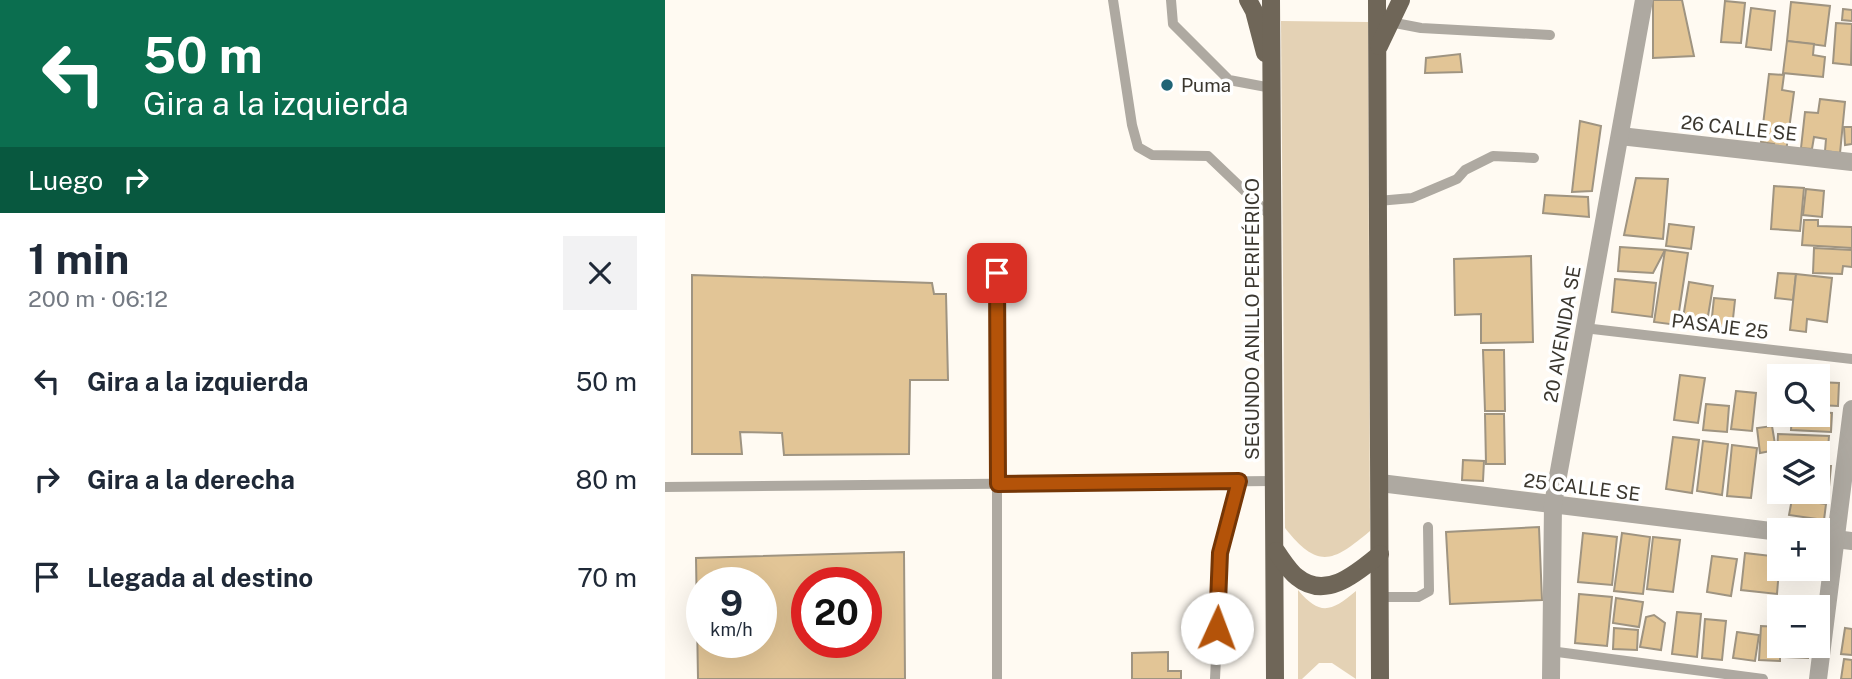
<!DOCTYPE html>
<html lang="es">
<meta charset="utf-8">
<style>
:root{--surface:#fff;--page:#f2f2f3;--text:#1f2937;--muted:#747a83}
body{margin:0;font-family:"Public Sans",sans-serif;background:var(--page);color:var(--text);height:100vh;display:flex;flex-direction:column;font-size:26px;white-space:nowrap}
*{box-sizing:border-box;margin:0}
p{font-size:23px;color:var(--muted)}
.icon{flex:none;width:38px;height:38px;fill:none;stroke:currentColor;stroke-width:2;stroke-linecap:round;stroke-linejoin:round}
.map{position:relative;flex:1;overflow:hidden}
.sheet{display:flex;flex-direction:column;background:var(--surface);width:665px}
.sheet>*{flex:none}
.hud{background:#0b6e4f;color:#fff;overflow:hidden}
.fabs{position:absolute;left:1102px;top:364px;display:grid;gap:14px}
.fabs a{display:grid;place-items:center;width:63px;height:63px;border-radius:0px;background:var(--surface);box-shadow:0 7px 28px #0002;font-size:35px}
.speed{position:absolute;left:21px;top:567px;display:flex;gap:14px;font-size:35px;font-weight:700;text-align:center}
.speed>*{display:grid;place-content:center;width:91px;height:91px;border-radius:50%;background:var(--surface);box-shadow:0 7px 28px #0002;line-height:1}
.speed small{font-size:18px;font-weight:400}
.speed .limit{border:10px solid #d22;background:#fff;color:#111}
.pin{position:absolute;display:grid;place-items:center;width:60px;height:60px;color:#fff;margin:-30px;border-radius:14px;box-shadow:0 4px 10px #0006}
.me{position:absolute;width:77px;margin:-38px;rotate:2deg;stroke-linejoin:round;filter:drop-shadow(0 0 5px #0008)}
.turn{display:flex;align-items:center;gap:24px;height:147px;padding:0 28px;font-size:32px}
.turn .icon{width:91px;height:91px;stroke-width:2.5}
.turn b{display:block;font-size:49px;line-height:60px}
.then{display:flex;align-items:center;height:66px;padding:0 28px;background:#0003;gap:14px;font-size:26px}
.round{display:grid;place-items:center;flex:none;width:74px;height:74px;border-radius:0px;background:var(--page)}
.head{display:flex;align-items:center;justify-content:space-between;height:119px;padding:0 28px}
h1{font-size:42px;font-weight:700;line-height:52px}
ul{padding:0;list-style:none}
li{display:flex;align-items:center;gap:21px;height:98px;padding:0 28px}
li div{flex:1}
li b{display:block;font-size:26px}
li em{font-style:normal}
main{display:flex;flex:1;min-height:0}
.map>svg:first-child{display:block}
</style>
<main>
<section class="sheet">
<div class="hud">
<div class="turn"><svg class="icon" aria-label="left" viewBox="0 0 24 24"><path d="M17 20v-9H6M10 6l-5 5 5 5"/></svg><div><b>50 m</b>Gira a la izquierda</div></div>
<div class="then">Luego<svg class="icon" aria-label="right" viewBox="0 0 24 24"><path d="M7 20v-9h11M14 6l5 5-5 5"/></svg></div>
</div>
<div class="head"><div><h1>1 min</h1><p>200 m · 06:12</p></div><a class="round"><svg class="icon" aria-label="close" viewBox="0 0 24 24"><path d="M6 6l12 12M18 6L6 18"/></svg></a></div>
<ul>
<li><svg class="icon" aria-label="left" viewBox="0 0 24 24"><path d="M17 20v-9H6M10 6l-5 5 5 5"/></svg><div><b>Gira a la izquierda</b></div><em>50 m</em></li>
<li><svg class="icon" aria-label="right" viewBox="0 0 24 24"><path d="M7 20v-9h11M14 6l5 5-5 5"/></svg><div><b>Gira a la derecha</b></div><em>80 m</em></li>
<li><svg class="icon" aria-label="arrive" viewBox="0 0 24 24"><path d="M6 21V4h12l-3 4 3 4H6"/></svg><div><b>Llegada al destino</b></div><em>70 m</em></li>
</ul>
</section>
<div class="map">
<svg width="1187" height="679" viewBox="0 0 1187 679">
<rect width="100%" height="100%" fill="#fffaf2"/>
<g fill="#e4d2b5">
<path d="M616,21l87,1 2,509c-37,31 -52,39 -85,-3z"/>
<path d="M633,590c22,26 33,22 58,1v88l-24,-16h-13l-17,16h-4z"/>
</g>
<g fill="#e2c596" stroke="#9f9481" stroke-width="2" fill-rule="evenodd">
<path d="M988,0h29l12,56 -41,2z"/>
<path d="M1060,1l20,2 -4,40 -20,-1z"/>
<path d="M1126,2l39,4 -5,40 -38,-5z"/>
<path d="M1086,8l24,3 -4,39 -25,-3z"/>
<path d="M1178,9l9,1v11l-10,-1z"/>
<path d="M1171,23l16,1 -1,41 -18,-2z"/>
<path d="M1122,41l27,3 -1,11 12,2 -2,20 -40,-4z"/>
<path d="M795,54l2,18 -37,1 1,-15z"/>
<path d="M1104,74l15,1 -2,15 12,2 -8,60 -13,-2 1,-6 -13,-2z"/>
<path d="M1155,99l25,3 -5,51 -15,-2 1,-12 -12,-2 -2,12 -11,-1 4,-36 13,1z"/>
<path d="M915,121l21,5 -9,65 -20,1z"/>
<path d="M1179,127h8v17l-7,1z"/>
<path d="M971,178l32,1 -5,60 -39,-4z"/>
<path d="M1109,186l30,2 -4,43 -29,-2z"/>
<path d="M1141,189l18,2 -2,26 -19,-2z"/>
<path d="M880,195l43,2 1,20 -46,-4z"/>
<path d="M1139,220h14v6l34,1v21l-50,-3z"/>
<path d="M1004,224l25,3 -3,22 -25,-3z"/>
<path d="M955,247l45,3 -12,23 -35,-2z"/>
<path d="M1149,248l38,2v17l-9,-1 -1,8 -29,-1z"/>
<path d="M1000,250l23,3 -11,72 -23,-3z"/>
<path d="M866,256l2,86 -52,1v-29l-26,1 -1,-56z"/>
<path d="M1113,273l18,1 -3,26 -18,-2z"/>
<path d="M1131,274l36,4 -5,44 -20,-3 -1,13 -16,-2z"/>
<path d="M27,275l240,8 2,11h12l2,86h-38l-1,74 -125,1 -2,-22 -42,-1 2,22h-50z"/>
<path d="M950,279l41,4 -4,34 -40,-5z"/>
<path d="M1024,282l24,4 -7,42 -24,-4z"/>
<path d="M1049,298l21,2 -3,28 -21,-2z"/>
<path d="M818,350h21l1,61h-20z"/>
<path d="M1015,375l25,3 -7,45 -24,-3z"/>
<path d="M1153,382l21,1 -1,23 -20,-1z"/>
<path d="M1071,391l20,2 -4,38 -21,-2z"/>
<path d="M1041,404l23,2 -2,26 -24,-2z"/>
<path d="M1153,412l14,1 -1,19 -40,-2 1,-15h26z"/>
<path d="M820,414h19l1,50h-19z"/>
<path d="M1107,426l4,24 -16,3 -3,-25z"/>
<path d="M1113,434l51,2 -1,12 -14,-1v6l-37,2z"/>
<path d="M1008,437l26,3 -7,53 -26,-4z"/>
<path d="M1038,441l25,3 -6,51 -25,-4z"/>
<path d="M1067,445l25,3 -6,50 -24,-2z"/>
<path d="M798,460l21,1 -1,20 -21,-1z"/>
<path d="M1153,466h13l-2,21h-11z"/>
<path d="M1127,499l34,5 -2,16 -35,-5z"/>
<path d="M874,527l3,73 -92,4 -4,-72z"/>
<path d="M918,533l34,4 -5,48 -34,-3z"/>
<path d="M957,533l28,4 -7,57 -29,-3z"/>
<path d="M988,537l27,3 -7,52 -26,-3z"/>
<path d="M239,552l1,127h-207l-2,-121zM37,583h59v59h-59zM142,583h59v59h-59z"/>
<path d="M1080,553l35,4 -3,37 -36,-4z"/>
<path d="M1047,556l25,3 -6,37 -24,-4z"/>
<path d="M914,594l33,3 -5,49 -32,-3z"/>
<path d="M951,598l27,4 -4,25 -26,-4z"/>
<path d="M1012,612l24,2 -4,43 -25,-3z"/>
<path d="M989,615l11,8 -4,27 -21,-3 6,-30z"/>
<path d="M1040,619l21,2 -4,39 -20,-2z"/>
<path d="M1096,626l19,1v34l-21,-1z"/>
<path d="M949,628l24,2 -1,20 -24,-1z"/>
<path d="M1180,628l7,1v26l-11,-1z"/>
<path d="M1072,632l22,3 -4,26 -22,-3z"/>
<path d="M1120,646h23v12l-23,-1z"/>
<path d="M503,652v19h13v8h-49v-26z"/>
<path d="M1179,659l8,1v19h-11z"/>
</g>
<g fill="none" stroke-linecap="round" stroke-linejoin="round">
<g stroke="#aea9a1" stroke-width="10">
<path d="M448,0l19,125 6,22 14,8 56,1 65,62"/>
<path d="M506,0l2,24 56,56 43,8"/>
<path d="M725,22l31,6 129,7"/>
<path d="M713,201l34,-3 45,-19 8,-9 28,-14 41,2"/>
<path d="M919,328l268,31"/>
<path d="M0,487l609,-6"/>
<path d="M715,597h38l11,-6 -1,-64"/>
<path d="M885,651l213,28"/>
<path d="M332,679v-406"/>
<path d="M550,679l6,-126 18,-72"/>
</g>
<g stroke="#aea9a1" stroke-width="18">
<path d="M955,136l232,26"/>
<path d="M715,483l400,49"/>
<path d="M1153,537l34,4"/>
<path d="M886,679l2,-175 91,-504"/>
<path d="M1153,679l34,-270"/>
</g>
<g stroke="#6f6658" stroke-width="18">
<path d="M583,0l6,11 11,42"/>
<path d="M606,0l4,679"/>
<path d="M712,0l3,679"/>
<path d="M714,46l22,-46"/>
<path d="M611,551c6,8 13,20 21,26 29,24 61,-5 83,-23"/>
</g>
</g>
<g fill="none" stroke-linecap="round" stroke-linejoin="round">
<g stroke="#753606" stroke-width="18">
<path id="route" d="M332,273l1,211 241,-3 -19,72 -3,75"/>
</g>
<use href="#route" stroke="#b45309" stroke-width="12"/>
</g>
<circle fill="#1f6475" stroke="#fff" stroke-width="2.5" cx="502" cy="85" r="7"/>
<g text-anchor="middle" stroke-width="7" stroke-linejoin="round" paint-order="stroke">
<g font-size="19" fill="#3b372f" stroke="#fff" text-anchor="start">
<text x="516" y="92">Puma</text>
</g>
<g font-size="19" fill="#3b372f" stroke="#fff">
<text transform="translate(1074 128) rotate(6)" y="7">26 CALLE SE</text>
<text transform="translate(587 319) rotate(-90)" y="7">SEGUNDO ANILLO PERIFÉRICO</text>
<text transform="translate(1055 326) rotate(7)" y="7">PASAJE 25</text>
<text transform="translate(897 334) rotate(-80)" y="7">20 AVENIDA SE</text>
<text transform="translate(917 487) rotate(7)" y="7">25 CALLE SE</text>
</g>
</g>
</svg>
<div class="fabs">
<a><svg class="icon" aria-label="search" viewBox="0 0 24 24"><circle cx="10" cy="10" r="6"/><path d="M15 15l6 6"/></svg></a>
<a><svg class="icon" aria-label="layers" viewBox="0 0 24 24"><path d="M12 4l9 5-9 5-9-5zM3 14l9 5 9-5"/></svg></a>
<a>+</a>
<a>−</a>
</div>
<div class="speed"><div>9<small>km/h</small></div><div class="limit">20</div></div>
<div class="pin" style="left:332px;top:273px;background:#d93025"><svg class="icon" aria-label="arrive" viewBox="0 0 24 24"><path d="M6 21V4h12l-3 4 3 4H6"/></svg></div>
<svg class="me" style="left:552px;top:628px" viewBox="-20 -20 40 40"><circle r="19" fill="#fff"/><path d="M0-13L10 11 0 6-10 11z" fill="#b45309"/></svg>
</div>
</main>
